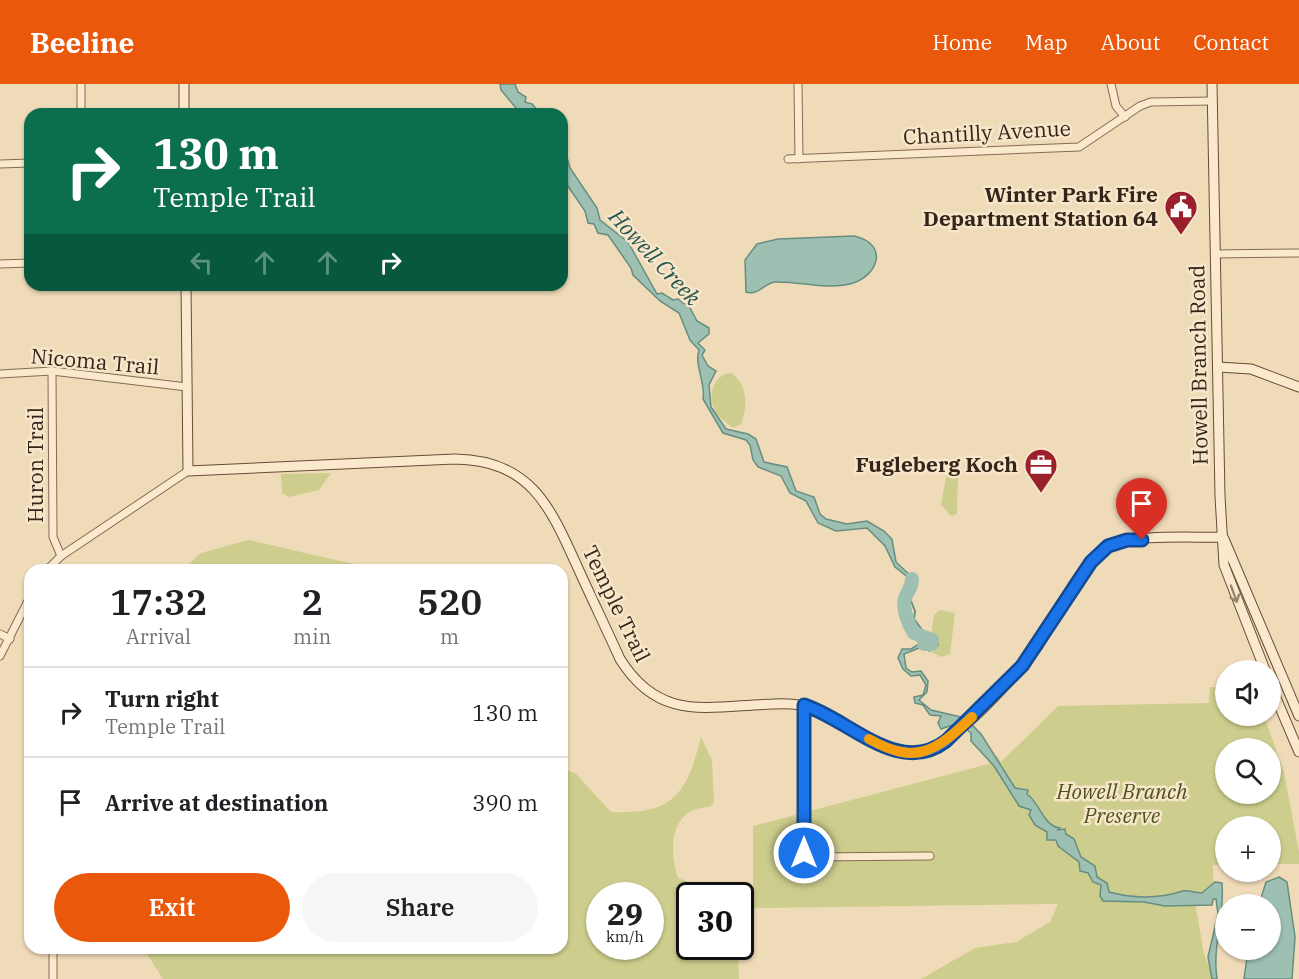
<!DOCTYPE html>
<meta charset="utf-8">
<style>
:root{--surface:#fff;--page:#f6f6f6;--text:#202124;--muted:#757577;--line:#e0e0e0;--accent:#ea580c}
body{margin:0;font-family:"IBM Plex Serif",serif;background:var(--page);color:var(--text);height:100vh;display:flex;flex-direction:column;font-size:22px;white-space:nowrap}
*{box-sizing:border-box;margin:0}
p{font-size:20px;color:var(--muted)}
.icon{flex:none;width:33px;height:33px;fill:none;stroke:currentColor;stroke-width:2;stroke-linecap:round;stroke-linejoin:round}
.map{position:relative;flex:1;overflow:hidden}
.sheet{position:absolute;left:24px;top:480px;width:544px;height:390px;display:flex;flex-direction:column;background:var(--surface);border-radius:18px;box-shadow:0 2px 4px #0004}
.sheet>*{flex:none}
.hud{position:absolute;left:24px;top:24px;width:544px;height:183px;border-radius:18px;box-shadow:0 2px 4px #0004;background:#0b6e4f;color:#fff;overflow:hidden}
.buttons{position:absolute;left:1215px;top:576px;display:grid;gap:12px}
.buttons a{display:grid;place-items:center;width:66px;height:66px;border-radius:50%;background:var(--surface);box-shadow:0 2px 4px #0004;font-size:30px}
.speed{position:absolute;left:586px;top:798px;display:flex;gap:12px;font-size:30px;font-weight:700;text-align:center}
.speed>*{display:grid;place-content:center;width:78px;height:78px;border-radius:50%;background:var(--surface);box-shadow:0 2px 4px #0004;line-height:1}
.speed small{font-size:15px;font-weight:400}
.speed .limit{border:3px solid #111;border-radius:9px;background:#fff;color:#111}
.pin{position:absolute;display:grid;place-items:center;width:51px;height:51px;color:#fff;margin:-62px -26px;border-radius:50% 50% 50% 0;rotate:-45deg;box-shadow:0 0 6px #0007}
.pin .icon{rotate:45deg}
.me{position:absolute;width:66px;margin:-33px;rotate:0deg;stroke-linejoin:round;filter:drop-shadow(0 0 4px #0008)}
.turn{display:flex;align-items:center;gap:21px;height:126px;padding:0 30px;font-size:27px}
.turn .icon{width:78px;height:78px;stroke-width:2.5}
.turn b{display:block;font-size:42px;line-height:51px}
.lanes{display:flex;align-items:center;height:57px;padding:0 30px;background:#0003;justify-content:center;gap:30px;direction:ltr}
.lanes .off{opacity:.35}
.eta{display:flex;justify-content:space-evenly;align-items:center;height:102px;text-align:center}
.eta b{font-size:36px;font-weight:600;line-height:42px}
.button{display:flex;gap:12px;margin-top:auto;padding:12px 30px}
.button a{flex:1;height:69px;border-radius:36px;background:var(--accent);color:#fff;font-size:24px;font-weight:600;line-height:69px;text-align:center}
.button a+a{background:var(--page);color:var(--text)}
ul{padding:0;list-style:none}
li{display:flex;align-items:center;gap:18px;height:90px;padding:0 30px;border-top:2px solid var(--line)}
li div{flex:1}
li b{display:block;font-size:22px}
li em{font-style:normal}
header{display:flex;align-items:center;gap:36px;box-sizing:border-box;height:84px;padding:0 30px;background:var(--accent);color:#fff}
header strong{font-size:28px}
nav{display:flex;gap:33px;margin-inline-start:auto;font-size:21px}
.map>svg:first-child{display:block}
</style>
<header>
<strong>Beeline</strong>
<nav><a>Home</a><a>Map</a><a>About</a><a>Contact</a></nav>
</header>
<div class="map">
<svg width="1299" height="895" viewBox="0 0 1299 895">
<rect width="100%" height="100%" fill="#f0dbb9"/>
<g fill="#cdce8d" fill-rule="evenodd">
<path d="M731,289c17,11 17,34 10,51l-8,4c-6,-5 -14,-10 -18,-17 -7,-15 -3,-36 16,-38z"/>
<path d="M947,388h11l-1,42 -6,2 -10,-11z"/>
<path d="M331,389l-12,17 -30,7 -7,-4 -1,-19z"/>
<path d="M248,456c48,10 93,23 141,30h-207l19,-17z"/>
<path d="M940,526l15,3 -5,41 -9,3 -12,-6 6,-3 2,-8 -6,-5 3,-20z"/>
<path d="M1210,603h15l1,29h38l20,56 15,80v12h-28l-1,-38h-44l-1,38 -12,1 1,37h-19l9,52 10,25h-293l54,-31 41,-6 34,-20 8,-18 -305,4v-82l235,-62 9,-9 4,7 57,-56 151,-3zM1226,664h44v46h-44z"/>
<path d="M701,653l11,23 2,42 -4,5c-40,0 -42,42 -32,71l44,17 -32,1v50l48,1 1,32h-576l-20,-31h419l1,-180 13,6 35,38c62,3 76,-18 90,-75zM600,812h51v50h-51z"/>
</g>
<g fill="#9ec0b3" stroke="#668e80" stroke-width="1.5">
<path d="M500,0h15l3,8 8,5 -1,5 7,2 9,10h-20l-20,-24z"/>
<path d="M563,59l7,25 27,40 3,12 28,22 29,52 5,-1 11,7 5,-1 12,9 7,13 12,7v6l-11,9 7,7 -3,5 6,11 8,5 -7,14 2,22 15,22 22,5 8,5 8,23 23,5 9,24 18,6 6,17 6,5 21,5 20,-3 17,10 8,8 4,23 17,16 -2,16 -4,-1 3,-14 -15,-12 -10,-21 -18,-18 -31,3 -18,-8 -12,-22 -16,-8 -9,-17 -23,-9 -5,-7 -3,-15 -4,-5 -23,-7 -20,-34c3,-16 -9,-34 -4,-49l-9,-10 -11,-27 -19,-12 -27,-26 -2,-7 -23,-33 -10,-2 -4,-9 -6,-1 -3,-12 -22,-32z"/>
<path d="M854,152c36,8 24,41 -4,48 -25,6 -50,-3 -75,-2 -11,1 -16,14 -29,10l-1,-32 12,-16 21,-5z"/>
<path d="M929,551l9,7v3l-9,6 -5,-5 -20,8 2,14 6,4 9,-1 7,10 -1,11 -8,8 12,10 34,8 16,16 34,54 13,2 -1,4c13,9 16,32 33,34l-2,2 7,-1 1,5 8,5 7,18 14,9 2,11 10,6 2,9c26,7 52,6 74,-1 5,-1 14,2 19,2l13,-11 7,1c3,33 -10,63 -5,96h-5l-4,-22 10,-43 -2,-15h-3l-1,6 -47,1 -21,-4 -41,-1 -3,-5 1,-11 -8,-3 -5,-9 -8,-2 -1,-9 -21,-16 -2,-6h-9v-8l-12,-7 -6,-10 2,-5 -12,-4 -25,-40 -23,-25v-8l-13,-10 -17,6 -3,-6 3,-7 -11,-1 -7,-10 -8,-2 -1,-6 9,-2 3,-10 -6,-10 -9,1 -8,-7 -5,-11 4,-9h9l11,-7h8l-5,-3z"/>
<path d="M1279,793l8,5 8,55 -3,42h-48l4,-29h22v-46h-11l7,-22z"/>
</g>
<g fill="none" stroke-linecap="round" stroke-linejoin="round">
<path stroke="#668e80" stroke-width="2" d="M911,508l-2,4 6,15 -1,8 14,19"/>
<path stroke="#9ec0b3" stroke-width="14" d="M912,495c0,9 -4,11 -7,19 -3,10 3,26 9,35l18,7 -1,4h-7"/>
<g stroke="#876a53" stroke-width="9">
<g id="street">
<path d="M798,0l1,75"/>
<path d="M1111,0l5,22 9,11"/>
<path d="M81,30v-30"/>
<path d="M788,75l291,-12 61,-41 11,-4 61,-1"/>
<path d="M0,80l30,-1"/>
<path d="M1215,170l84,-1"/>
<path d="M0,180l30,-1"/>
<path d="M52,287l1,166 8,19"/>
<path d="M0,290l52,-3 135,16"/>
<path d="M47,486l14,-14 127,-85"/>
<path d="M0,550l10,5"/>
<path d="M0,572l30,-59"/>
<path d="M804,621v148l3,4 123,-1"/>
<path d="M53,864v31"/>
</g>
</g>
<g stroke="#694b37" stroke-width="11">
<g id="secondary">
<path d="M184,0v30"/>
<path d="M1212,0l8,412 4,69 41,105"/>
<path d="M186,201l2,186 267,-12c75,1 95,47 122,107 14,31 29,62 43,93 40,64 88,47 153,45 15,-1 31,0 45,6 31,13 66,50 102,43 32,-6 101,-81 119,-109 15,-25 45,-87 71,-99 25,-11 83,-7 113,-8"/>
<path d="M1218,283l33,2 48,18"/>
<path d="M1224,455l75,177"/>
<path d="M1270,600l29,68"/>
</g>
</g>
<use href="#street" stroke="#fbe9cd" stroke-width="7"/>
<use href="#secondary" stroke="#fbe9cd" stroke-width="9"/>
</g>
<defs><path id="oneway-shaft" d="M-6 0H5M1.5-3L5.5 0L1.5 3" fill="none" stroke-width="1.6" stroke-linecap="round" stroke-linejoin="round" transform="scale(1.5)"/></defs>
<use stroke="#988673" href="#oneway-shaft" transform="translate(1234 510) rotate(70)"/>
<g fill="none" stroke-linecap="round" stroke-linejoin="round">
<g stroke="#114b97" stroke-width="15">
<path id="route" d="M804,769v-148c46,15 95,72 142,36l76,-75 69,-104 17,-16 19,-6h15"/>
</g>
<use href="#route" stroke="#1a73e8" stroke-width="10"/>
<path stroke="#f59e0b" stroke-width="10" d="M869,655c48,27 67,12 103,-22"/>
</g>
<defs>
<g id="civic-pin" transform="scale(1.725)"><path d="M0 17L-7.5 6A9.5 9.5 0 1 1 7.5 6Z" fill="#9a202c" stroke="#f7e6c9"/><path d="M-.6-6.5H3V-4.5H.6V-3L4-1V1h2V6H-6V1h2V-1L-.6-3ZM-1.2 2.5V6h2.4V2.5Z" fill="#fff"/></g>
<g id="office-pin" transform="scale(1.725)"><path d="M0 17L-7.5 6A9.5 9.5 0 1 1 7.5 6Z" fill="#9a202c" stroke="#f7e6c9"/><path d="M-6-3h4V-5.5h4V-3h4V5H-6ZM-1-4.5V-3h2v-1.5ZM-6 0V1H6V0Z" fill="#fff"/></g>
</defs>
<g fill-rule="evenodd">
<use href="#civic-pin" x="1181" y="123"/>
<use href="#office-pin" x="1041" y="381"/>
</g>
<g text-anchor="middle" stroke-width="5" stroke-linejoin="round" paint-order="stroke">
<g font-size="21" fill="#352419" stroke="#f7e6c9">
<text transform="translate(987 49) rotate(-3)" y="7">Chantilly Avenue</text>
<text transform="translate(95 278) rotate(5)" y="7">Nicoma Trail</text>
<text transform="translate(1199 281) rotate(-91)" y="7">Howell Branch Road</text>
<text transform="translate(36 381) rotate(-90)" y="7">Huron Trail</text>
<text transform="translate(616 520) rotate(64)" y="7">Temple Trail</text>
</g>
<g font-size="21" font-weight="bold" fill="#352419" stroke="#f7e6c9" text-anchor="end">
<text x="1158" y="118">Winter Park Fire<tspan x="1158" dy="24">Department Station 64</tspan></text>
<text x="1018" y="388">Fugleberg Koch</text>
</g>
<g font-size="21" font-style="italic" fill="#4b531f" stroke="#f7e6c9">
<text x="1122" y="715">Howell Branch<tspan x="1122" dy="24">Preserve</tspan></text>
</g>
<g font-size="22" font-style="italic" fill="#27564f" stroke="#f7e6c9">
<text transform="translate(655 173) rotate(47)" y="8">Howell Creek</text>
</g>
</g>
</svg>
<div class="buttons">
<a><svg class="icon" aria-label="sound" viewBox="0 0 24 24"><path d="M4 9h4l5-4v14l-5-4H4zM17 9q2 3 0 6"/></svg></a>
<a><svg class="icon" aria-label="search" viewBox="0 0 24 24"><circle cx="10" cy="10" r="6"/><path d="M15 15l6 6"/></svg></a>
<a>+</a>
<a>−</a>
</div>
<div class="speed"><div>29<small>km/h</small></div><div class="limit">30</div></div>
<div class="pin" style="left:1142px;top:456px;background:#d93025"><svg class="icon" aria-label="arrive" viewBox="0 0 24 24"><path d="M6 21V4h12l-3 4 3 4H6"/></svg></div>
<svg class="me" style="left:804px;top:769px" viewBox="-20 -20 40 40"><circle r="17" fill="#1a73e8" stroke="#fff" stroke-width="3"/><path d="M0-11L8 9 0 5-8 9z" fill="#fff"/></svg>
<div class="hud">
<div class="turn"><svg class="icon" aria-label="right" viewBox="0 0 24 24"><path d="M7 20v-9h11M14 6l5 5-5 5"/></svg><div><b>130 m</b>Temple Trail</div></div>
<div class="lanes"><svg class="icon off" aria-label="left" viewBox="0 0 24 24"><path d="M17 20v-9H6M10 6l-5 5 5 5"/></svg><svg class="icon off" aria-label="ahead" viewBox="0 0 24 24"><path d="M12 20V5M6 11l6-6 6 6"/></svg><svg class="icon off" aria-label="ahead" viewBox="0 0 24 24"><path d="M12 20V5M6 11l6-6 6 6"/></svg><svg class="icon" aria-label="right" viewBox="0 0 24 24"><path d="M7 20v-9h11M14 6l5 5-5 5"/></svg></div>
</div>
<section class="sheet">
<div class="eta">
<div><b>17:32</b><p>Arrival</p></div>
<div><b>2</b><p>min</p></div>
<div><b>520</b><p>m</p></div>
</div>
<ul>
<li><svg class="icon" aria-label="right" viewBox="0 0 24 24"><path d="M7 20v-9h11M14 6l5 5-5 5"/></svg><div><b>Turn right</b><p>Temple Trail</p></div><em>130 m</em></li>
<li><svg class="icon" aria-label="arrive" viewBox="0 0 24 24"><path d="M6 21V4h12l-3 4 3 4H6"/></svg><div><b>Arrive at destination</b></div><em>390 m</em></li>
</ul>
<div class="button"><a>Exit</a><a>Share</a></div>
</section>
</div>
